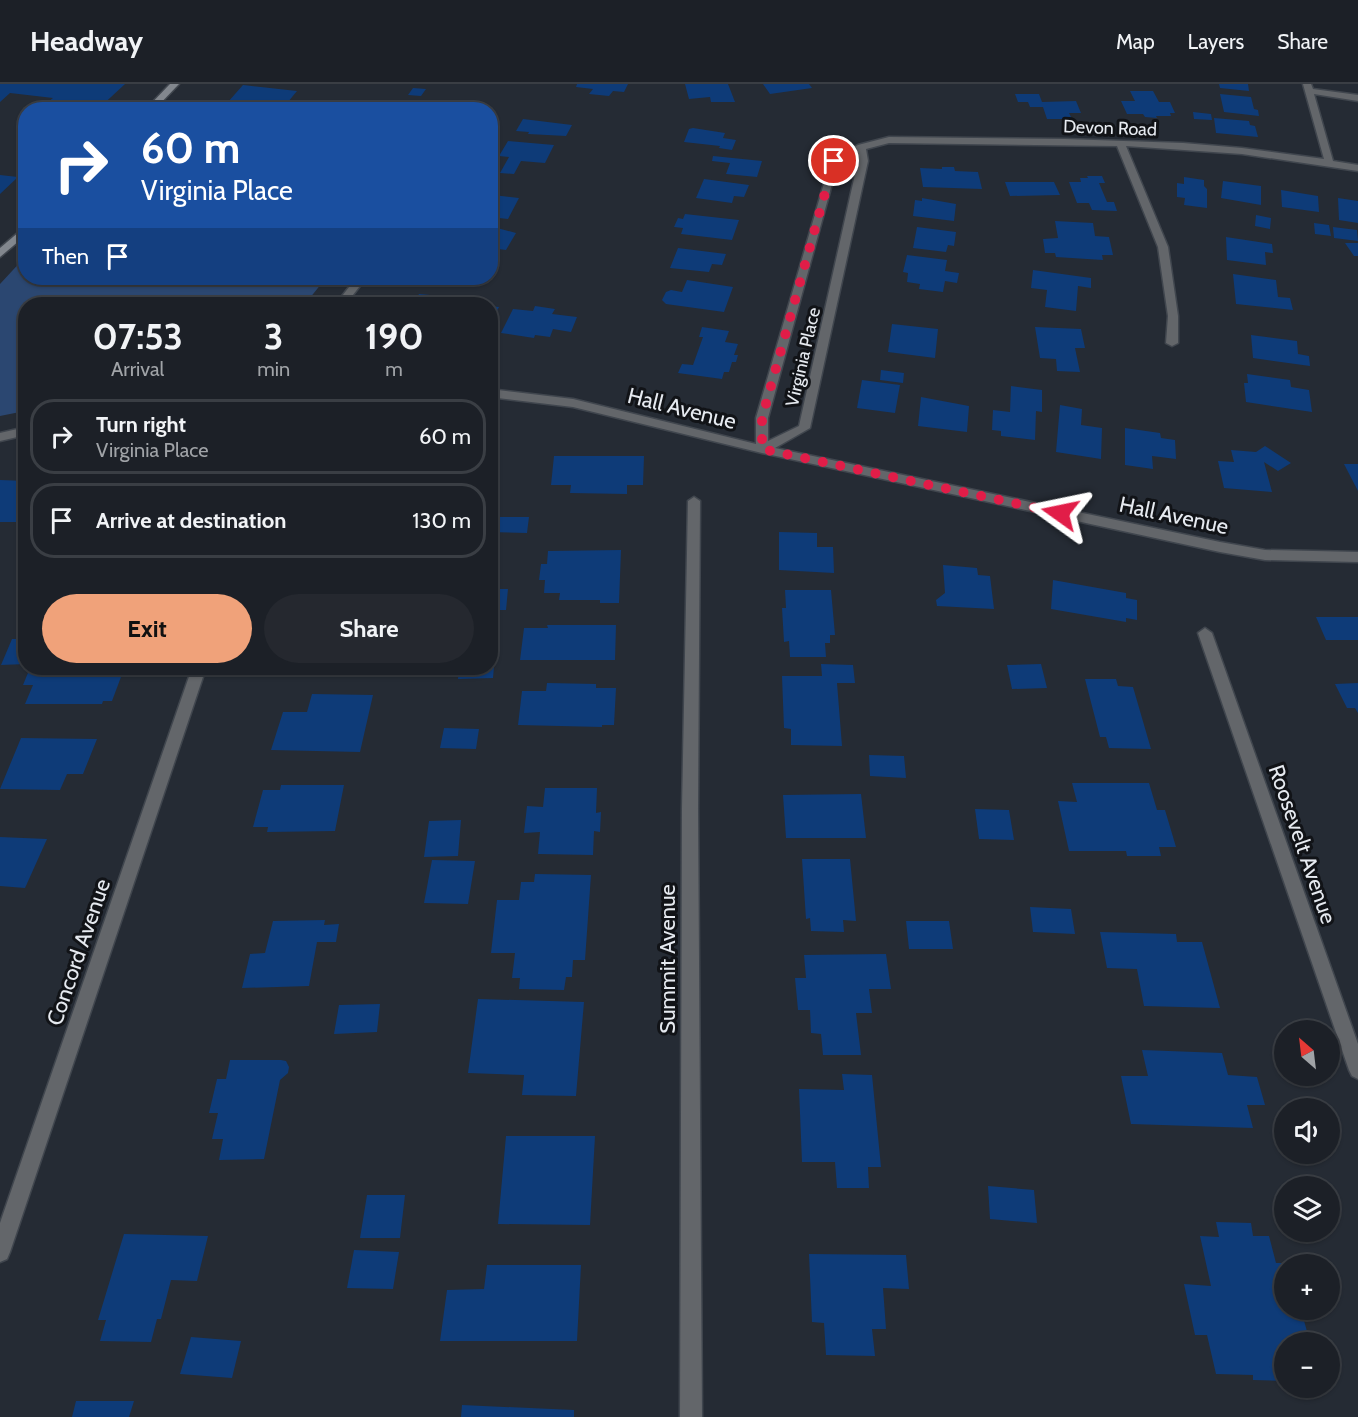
<!DOCTYPE html>
<meta charset="utf-8">
<style>
:root{--surface:#1c2027;--page:#25282f;--text:#f1f3f6;--muted:#a0a3a7;--line:#3a3e44;--accent:#f0a27a}
body{margin:0;font-family:Cabin,sans-serif;background:var(--page);color:var(--text);height:100vh;display:flex;flex-direction:column;font-size:22px;white-space:nowrap}
*{box-sizing:border-box;margin:0}
p{font-size:20px;color:var(--muted)}
.icon{flex:none;width:33px;height:33px;fill:none;stroke:currentColor;stroke-width:2;stroke-linecap:round;stroke-linejoin:round}
.map{position:relative;flex:1;overflow:hidden}
.drawer{position:absolute;left:18px;top:213px;width:480px;height:378px;display:flex;flex-direction:column;background:var(--surface);border-radius:24px;box-shadow:0 2px 4px #0004,0 0 0 2px var(--line)}
.drawer>*{flex:none}
.guide{position:absolute;left:18px;top:18px;width:480px;height:183px;border-radius:24px;box-shadow:0 2px 4px #0004,0 0 0 2px var(--line);background:#1a4fa0;color:#fff;overflow:hidden}
.needle{width:39px;rotate:332deg}
.buttons{position:absolute;left:1274px;top:936px;display:grid;gap:12px}
.buttons a{display:grid;place-items:center;width:66px;height:66px;border-radius:50%;background:var(--surface);box-shadow:0 2px 4px #0004,0 0 0 2px var(--line);font-size:30px}
.pin{position:absolute;display:grid;place-items:center;width:51px;height:51px;color:#fff;margin:-26px;border:3px solid #fff;border-radius:50%;box-shadow:0 2px 6px #0007}
.me{position:absolute;width:66px;margin:-33px;rotate:282deg;stroke-linejoin:round;filter:drop-shadow(0 0 4px #0008)}
.turn{display:flex;align-items:center;gap:21px;height:126px;padding:0 24px;font-size:27px}
.turn .icon{width:78px;height:78px;stroke-width:2.5}
.turn b{display:block;font-size:42px;line-height:51px}
.then{display:flex;align-items:center;height:57px;padding:0 24px;background:#0003;gap:12px;font-size:22px}
.eta{display:flex;justify-content:space-evenly;align-items:center;height:102px;text-align:center}
.eta b{font-size:36px;font-weight:700;line-height:42px}
.cta{display:flex;gap:12px;margin-top:auto;padding:12px 24px}
.cta a{flex:1;height:69px;border-radius:36px;background:var(--accent);color:#111;font-size:24px;font-weight:700;line-height:69px;text-align:center}
.cta a+a{background:var(--page);color:var(--text)}
ul{padding:0;list-style:none}
li{display:flex;align-items:center;gap:18px;height:75px;margin:0 12px 9px;padding:0 12px;border:3px solid var(--line);border-radius:24px}
li div{flex:1}
li b{display:block;font-size:22px}
li em{font-style:normal}
header{display:flex;align-items:center;gap:36px;box-sizing:border-box;height:84px;padding:0 30px;background:var(--surface);border-bottom:2px solid var(--line)}
header strong{font-size:28px}
nav{display:flex;gap:33px;margin-inline-start:auto;font-size:21px}
.map>svg:first-child{display:block}
</style>
<header>
<strong>Headway</strong>
<nav><a>Map</a><a>Layers</a><a>Share</a></nav>
</header>
<div class="map">
<svg width="1358" height="1333" viewBox="0 0 1358 1333">
<rect width="100%" height="100%" fill="#252b34"/>
<path fill="#2b4771" d="M25,173l1,21h300l-21,26h-279l-1,107 -25,5v-132z"/>
<g fill="#0e3b78">
<path d="M0,0h125l-28,26 -55,-3 11,-9 -43,-5 -10,9z"/>
<path d="M577,0h51l-4,8 -11,-1 -4,5 -20,-2 4,-5 -17,-2z"/>
<path d="M685,0h43l7,18h-24l-1,-5 -21,2z"/>
<path d="M763,0h46l3,4 -42,6z"/>
<path d="M1219,0h29l1,7 -29,-3z"/>
<path d="M243,1l54,6 -14,17 -55,-6z"/>
<path d="M413,4l13,1 -5,7 -13,-1z"/>
<path d="M1130,7h23l6,11h11l5,11h-5l1,3h-15l1,2 -12,-1 -2,-3h-16l-6,-13h14z"/>
<path d="M1015,10h24l3,8 34,-1 5,12h-12l3,6h-25l-4,-12h-13l-2,-5h-10z"/>
<path d="M1220,10l31,3 3,12 4,1 1,6 -35,-4z"/>
<path d="M381,19l32,3 -2,4h-35z"/>
<path d="M1193,28l18,2 1,6 -18,-1z"/>
<path d="M1214,34l35,3 1,4 5,1 3,11 -42,-4z"/>
<path d="M523,35l49,6 -6,11 -38,-2 1,-2 -13,-1z"/>
<path d="M693,44l32,5 -2,5 13,2 -4,10 -13,-2 1,-2 -36,-4 5,-13z"/>
<path d="M508,57l46,4 -9,18 -24,-2 -7,13 -14,-1 9,-16 -10,-1z"/>
<path d="M713,72l49,5 -5,16 -31,-3 4,-11 -18,-2z"/>
<path d="M942,83h12l1,4 23,1 4,17 -59,-2 -3,-19 22,1z"/>
<path d="M0,91l18,2 -18,17z"/>
<path d="M1087,92h15l3,7h-6l8,19h7l3,9 -25,-1 -3,-7h-12l-8,-21h12l-1,-4h8z"/>
<path d="M1184,93l20,3v6l3,3v19l-23,-3 1,-7 -8,-1v-14l7,1z"/>
<path d="M704,95l45,6 -5,12 -10,-1 -2,7 -36,-5z"/>
<path d="M1223,97l38,5v19l-40,-7z"/>
<path d="M1005,98h49l6,13 -50,1z"/>
<path d="M490,106l5,1 -2,4 26,3 -11,21 -18,-2z"/>
<path d="M1281,106l37,6 1,16 -37,-5z"/>
<path d="M922,114l34,6 -2,17 -41,-5 2,-16 7,1z"/>
<path d="M1338,114l20,3v22l-19,-3z"/>
<path d="M685,130l54,6 -7,20 -51,-6 2,-6 -9,-1 4,-9 5,1z"/>
<path d="M1256,131l15,3 -1,11 -15,-3z"/>
<path d="M1055,137l38,2 2,13 14,1 4,18h-11l1,5 -47,-3 -1,-4h-10l-2,-14 15,-1z"/>
<path d="M1314,139l15,2 2,11 -16,-2z"/>
<path d="M490,142l26,7 -10,17 -16,-2z"/>
<path d="M917,143l39,5 -2,14 -6,-1 -2,7 -33,-4z"/>
<path d="M1333,143l24,3 1,11 -24,-3z"/>
<path d="M1226,153l46,7 1,9 -8,-1 1,13 -39,-5z"/>
<path d="M1345,159h13v13h-4z"/>
<path d="M678,164l48,6 -4,11 -10,-1 -3,8 -39,-4z"/>
<path d="M907,171l40,5 -2,11 14,2 -2,10 -12,-2 -2,11 -24,-3 1,-5 -13,-2 1,-9 -5,-1z"/>
<path d="M1033,186l58,8v10l-13,-2 -2,25 -31,-4 2,-17 -16,-2z"/>
<path d="M1233,190l43,6 2,17 12,1 3,12 -57,-6z"/>
<path d="M431,194h34l-3,5z"/>
<path d="M687,196l46,7 -9,25 -58,-8 -4,-4 4,-8 5,-2 11,2z"/>
<path d="M419,210l22,2 -5,8h-28l6,-2z"/>
<path d="M490,222l9,1 -9,17z"/>
<path d="M535,222l20,3 -3,5 25,3 -6,15 -18,-3 -3,8 -15,-2 -1,3 -33,-5 12,-24 20,2z"/>
<path d="M892,240l46,5 -3,29 -47,-6z"/>
<path d="M702,243l27,4 -4,11 13,2 -4,11h4l-2,7h-4l-3,10h-5l-2,7 -44,-6 4,-9 11,1 10,-28h-4z"/>
<path d="M1035,243l46,2 4,19h-10l5,24 -23,-1 -1,-12 -16,-1z"/>
<path d="M1251,251l46,6 1,13 11,2 1,10 -57,-8z"/>
<path d="M881,286l23,3 -1,10 -23,-3z"/>
<path d="M1247,290l43,6 1,7 18,3 3,22 -66,-10 -2,-19h4z"/>
<path d="M862,296l38,5 -5,28 -38,-5z"/>
<path d="M1011,302l31,4v22l-6,-1 -1,29 -34,-4v-5l-9,-1 1,-20 17,2z"/>
<path d="M921,313l48,9 -2,26 -49,-6z"/>
<path d="M1060,321l22,4 -1,16 21,3 -1,31 -45,-7z"/>
<path d="M1125,344l35,5 1,5 14,2 1,19 -24,-3 1,13 -28,-4z"/>
<path d="M1265,362l26,17 -13,8 -14,-9 8,30 -48,-4 -6,-27 16,1 -3,-12 25,2z"/>
<path d="M554,372h90l-1,29h-16v9l-57,-1 1,-8h-20z"/>
<path d="M1344,380h14v27z"/>
<path d="M0,396l26,1v41h-26z"/>
<path d="M490,433h39l-2,16 -37,-1z"/>
<path d="M779,448l38,1v14h16l1,26 -55,-3z"/>
<path d="M621,466l-2,53h-19v-3h-41l1,-7h-16l1,-13h-6l2,-16h6l1,-13z"/>
<path d="M943,481l34,3 1,7 12,1 4,33 -57,-3 -1,-6 9,-7z"/>
<path d="M1053,496l73,13v5l11,2v20l-11,-2v4l-75,-13z"/>
<path d="M490,505h18l-2,21h-16z"/>
<path d="M785,506h46l4,45h-5v8h-5l1,14h-36l-1,-16 -5,1 -2,-34h4z"/>
<path d="M1316,533h42v23h-32z"/>
<path d="M547,541h69l-1,35h-95l4,-32h24z"/>
<path d="M12,555h14v25l-25,1z"/>
<path d="M490,571h5l-2,23 -35,1 1,-11h31z"/>
<path d="M821,580l32,1 2,18h-18l5,63 -51,-1v-16l-7,-1 -2,-52h40z"/>
<path d="M1041,580l6,24 -35,1 -5,-24z"/>
<path d="M30,584h87l7,1 -12,32h-9l-1,3h-77l8,-19h-10z"/>
<path d="M292,584h64l-1,3h-64z"/>
<path d="M1085,595h31l2,7 15,1 18,62 -42,-1 -3,-11h-6z"/>
<path d="M547,599l49,1v4h20l-2,37h-12v2l-84,-2 4,-34h24z"/>
<path d="M1358,599v30l-3,-5h-8l-12,-24z"/>
<path d="M312,610l61,1 -13,57 -89,-2 12,-38h24z"/>
<path d="M444,644l35,1 -3,20 -36,-1z"/>
<path d="M21,654l76,1 -14,35h-16l-7,16 -60,-1z"/>
<path d="M869,671l35,1 2,22 -36,-2z"/>
<path d="M1072,699h77l8,27h8l11,37h-17l2,9h-34l-1,-5h-57l-11,-50 19,1z"/>
<path d="M281,701h63l-9,46 -68,1 1,-5h-15l10,-37h17z"/>
<path d="M545,704h52l-1,25 5,-1 -1,20 -6,-1 -1,24 -55,-1 2,-22 -16,1 3,-27 16,1z"/>
<path d="M861,710l5,44h-80l-3,-43z"/>
<path d="M975,725l34,1 5,30 -35,-1z"/>
<path d="M461,736l-3,36 -34,1 5,-36z"/>
<path d="M0,753l47,2 -22,49 -25,-2z"/>
<path d="M802,775h48l6,62 -13,-1 1,12 -33,-1 -1,-13 -4,1z"/>
<path d="M432,776l43,1 -7,43 -44,-1z"/>
<path d="M535,790l56,1 -6,85h-12l-1,17h-6l-2,13 -45,-1 1,-11h-8l3,-25h-24l6,-53h22l2,-18h13z"/>
<path d="M1030,823l41,2 4,25 -42,-2z"/>
<path d="M325,836l-1,5 15,-1 -3,18h-19l-8,44 -67,2 8,-34 15,-1 8,-32z"/>
<path d="M906,837h43l4,28h-44z"/>
<path d="M1100,848l76,2 1,8h25l18,66 -76,-2 -7,-37 -30,-1z"/>
<path d="M886,870l5,35h-22l3,24h-16l5,42h-38l-2,-21 -10,-1 -1,-23h-12l-3,-32h11l-2,-23z"/>
<path d="M478,915l106,3 -8,94 -54,-1 2,-20 -56,-2z"/>
<path d="M380,920l-3,28 -43,2 5,-29z"/>
<path d="M1142,966l80,3 6,22 29,2 8,28h-18l6,23 -122,-4 -10,-48h27z"/>
<path d="M230,976h51l5,1 3,6 -1,6 -8,7 -16,79 -45,1 4,-21h-11l6,-26h-9l8,-34h9z"/>
<path d="M842,990l30,1 9,92h-13l1,21h-32l-2,-26h-33l-3,-73 45,1z"/>
<path d="M506,1052h89l-5,89 -92,-1z"/>
<path d="M988,1102l46,4 3,33 -47,-4z"/>
<path d="M367,1111h38l-5,43h-40z"/>
<path d="M1216,1138l35,1 2,13h16l7,27h8v47h17l9,32h-26v39l-31,-1v-5l-37,-1 -9,-39h-12l-11,-51 27,2 -11,-50 19,1z"/>
<path d="M124,1150l84,2 -11,45 -26,-1 -10,39h-4l-6,23 -51,-1 6,-21h-8z"/>
<path d="M354,1166l45,2 -6,37 -46,-1z"/>
<path d="M809,1170l97,1 3,34 -26,-1 3,41h-14l3,27 -49,-1 -2,-32 -12,-1z"/>
<path d="M487,1181h94l-4,76h-137l7,-51 37,-1z"/>
<path d="M191,1253l50,4 -9,37 -52,-4z"/>
<path d="M76,1317h58l-5,16h-57z"/>
<path d="M462,1321l112,5v7h-113z"/>
</g>
<g fill="none" stroke-linecap="round" stroke-linejoin="round">
<g stroke="#40464e" stroke-width="3">
<g id="street">
<path d="M1303,0h8l2,5 45,6v6l-44,-7 19,67 25,4v6l-116,-17 -116,-8 42,101 10,69v27l-6,3 -6,-3 2,-27 -10,-69 -41,-101 -228,-3 -23,6 2,12 -58,267 -35,20 445,94 45,8 93,2v10l-93,-2 -45,-8 -458,-99 -189,-46 -83,-10v-8l83,10 183,45v-26l75,-259 27,-14 31,-8 176,2 118,4 59,5 82,11zM857,69l1,8 -59,265 -31,15v-23l70,-256z"/>
<path d="M356,194h10l-20,26h-10z"/>
<path d="M26,343v8l-26,6v-8z"/>
<path d="M694,413l6,4 -2,308 4,608h-22l2,-608 6,-308z"/>
<path d="M1205,544l7,5 146,411v35l-6,-3 -3,-6 -151,-437z"/>
<path d="M192,584h14l-196,584 -3,7 -7,3v-39z"/>
</g>
</g>
<g stroke="#40464e" stroke-width="3">
<g id="secondary">
<path d="M170,0h9l-25,26h-9z"/>
<path d="M26,142v9l-26,22v-9z"/>
</g>
</g>
<use href="#street" fill="#63666a" fill-rule="evenodd"/>
<use href="#secondary" fill="#82878e" fill-rule="evenodd"/>
</g>
<g fill="none" stroke-linecap="round" stroke-linejoin="round">
<path stroke="#e11d48" stroke-width="10" stroke-dasharray="0 18" d="M834,77l-72,257v31l298,64"/>
</g>
<g text-anchor="middle" stroke-width="6" stroke-linejoin="round" paint-order="stroke">
<g font-size="18" fill="#e6eaf0" stroke="#111317">
<text transform="translate(1110 44) rotate(2)" y="6">Devon Road</text>
<text transform="translate(803 273) rotate(-77)" y="6">Virginia Place</text>
</g>
<g font-size="22" fill="#e6eaf0" stroke="#111317">
<text transform="translate(682 324) rotate(14)" y="8">Hall Avenue</text>
<text transform="translate(1174 431) rotate(12)" y="8">Hall Avenue</text>
<text transform="translate(1303 760) rotate(71)" y="8">Roosevelt Avenue</text>
<text transform="translate(78 868) rotate(-71)" y="8">Concord Avenue</text>
<text transform="translate(667 875) rotate(-90)" y="8">Summit Avenue</text>
</g>
</g>
</svg>
<div class="buttons">
<a><svg class="needle" viewBox="-14 -14 28 28"><path d="M0-13l5 13h-10z" fill="#e53935"/><path d="M0 13l5-13h-10z" fill="#a0a3a7"/></svg></a>
<a><svg class="icon" aria-label="sound" viewBox="0 0 24 24"><path d="M4 9h4l5-4v14l-5-4H4zM17 9q2 3 0 6"/></svg></a>
<a><svg class="icon" aria-label="layers" viewBox="0 0 24 24"><path d="M12 4l9 5-9 5-9-5zM3 14l9 5 9-5"/></svg></a>
<a>+</a>
<a>−</a>
</div>
<div class="pin" style="left:834px;top:77px;background:#d93025"><svg class="icon" aria-label="arrive" viewBox="0 0 24 24"><path d="M6 21V4h12l-3 4 3 4H6"/></svg></div>
<svg class="me" style="left:1060px;top:429px" viewBox="-20 -20 40 40"><path d="M0-17L14 15 0 8-14 15z" fill="#e11d48" stroke="#fff" stroke-width="4"/></svg>
<div class="guide">
<div class="turn"><svg class="icon" aria-label="right" viewBox="0 0 24 24"><path d="M7 20v-9h11M14 6l5 5-5 5"/></svg><div><b>60 m</b>Virginia Place</div></div>
<div class="then">Then<svg class="icon" aria-label="arrive" viewBox="0 0 24 24"><path d="M6 21V4h12l-3 4 3 4H6"/></svg></div>
</div>
<section class="drawer">
<div class="eta">
<div><b>07:53</b><p>Arrival</p></div>
<div><b>3</b><p>min</p></div>
<div><b>190</b><p>m</p></div>
</div>
<ul>
<li><svg class="icon" aria-label="right" viewBox="0 0 24 24"><path d="M7 20v-9h11M14 6l5 5-5 5"/></svg><div><b>Turn right</b><p>Virginia Place</p></div><em>60 m</em></li>
<li><svg class="icon" aria-label="arrive" viewBox="0 0 24 24"><path d="M6 21V4h12l-3 4 3 4H6"/></svg><div><b>Arrive at destination</b></div><em>130 m</em></li>
</ul>
<div class="cta"><a>Exit</a><a>Share</a></div>
</section>
</div>
